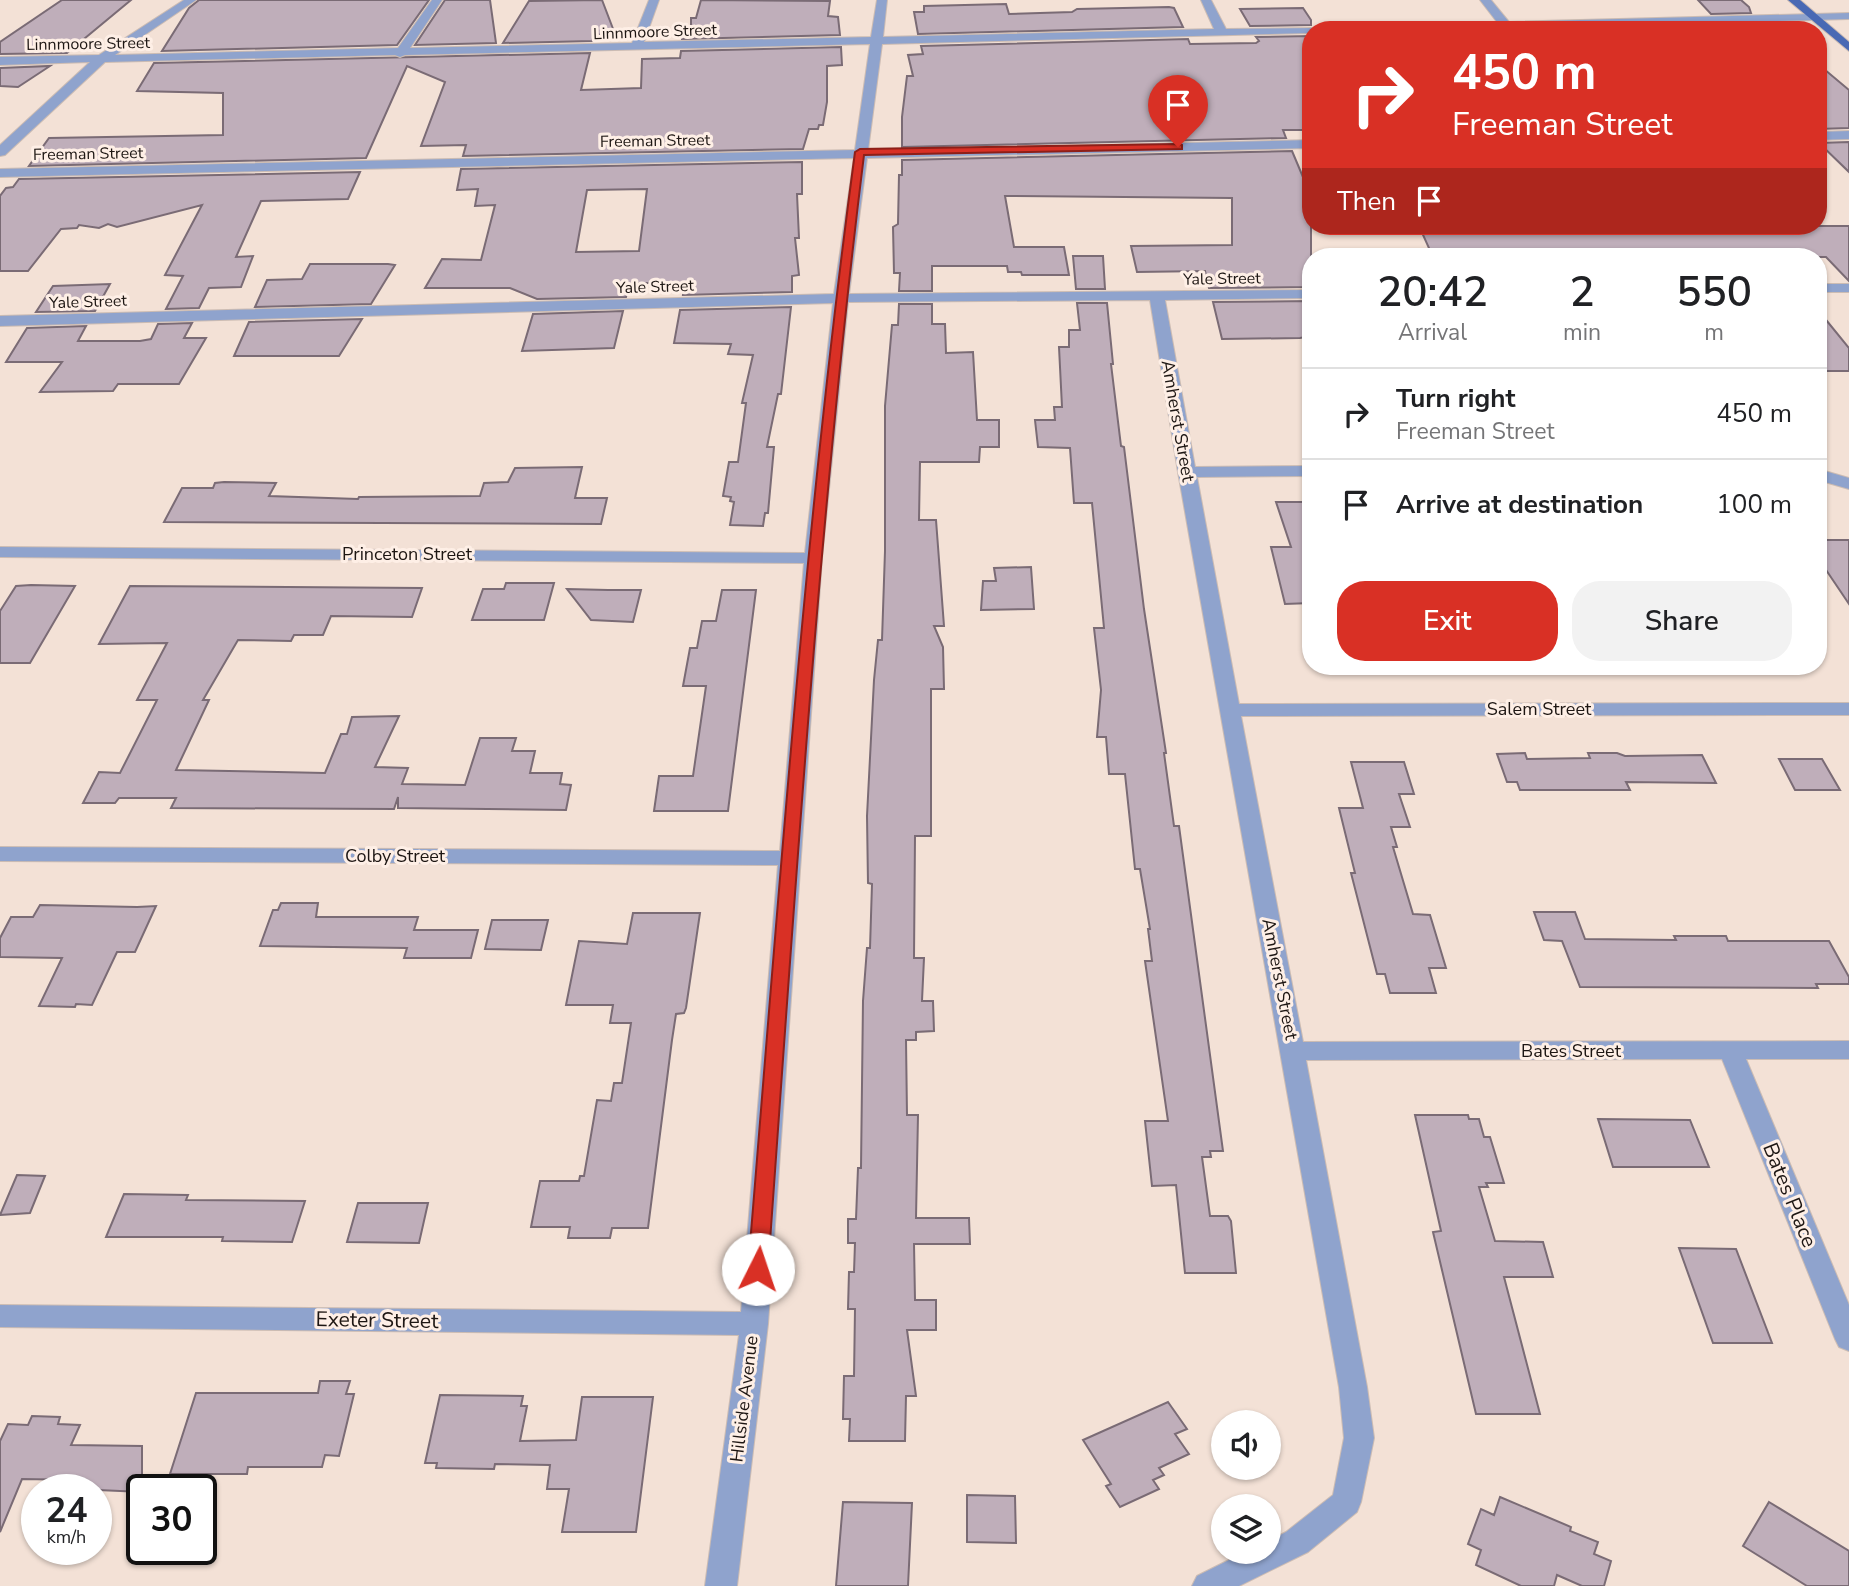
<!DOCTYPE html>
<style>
:root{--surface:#fff;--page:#f2f2f2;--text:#202124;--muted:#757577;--line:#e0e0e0;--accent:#d93025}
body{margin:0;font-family:"Nunito Sans",sans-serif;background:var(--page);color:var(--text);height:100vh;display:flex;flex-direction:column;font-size:26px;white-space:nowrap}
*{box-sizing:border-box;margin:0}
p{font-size:23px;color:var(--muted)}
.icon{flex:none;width:38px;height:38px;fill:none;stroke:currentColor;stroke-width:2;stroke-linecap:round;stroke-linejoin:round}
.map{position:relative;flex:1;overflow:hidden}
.drawer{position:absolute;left:1302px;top:248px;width:525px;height:427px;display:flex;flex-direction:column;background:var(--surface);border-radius:28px;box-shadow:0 2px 5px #0004}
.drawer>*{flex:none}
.guide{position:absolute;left:1302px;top:21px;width:525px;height:214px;border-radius:28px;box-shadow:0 2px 5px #0004;background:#d93025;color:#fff;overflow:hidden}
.tools{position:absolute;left:1211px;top:1410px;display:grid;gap:14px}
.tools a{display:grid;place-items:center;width:70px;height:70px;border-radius:50%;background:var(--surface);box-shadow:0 2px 5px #0004;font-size:35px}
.speed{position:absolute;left:21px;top:1474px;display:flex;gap:14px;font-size:35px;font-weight:700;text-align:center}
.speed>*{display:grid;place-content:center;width:91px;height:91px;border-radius:50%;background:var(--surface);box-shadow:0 2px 5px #0004;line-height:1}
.speed small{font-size:18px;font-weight:400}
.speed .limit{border:4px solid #111;border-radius:10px;background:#fff;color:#111}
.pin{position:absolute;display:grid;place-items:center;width:60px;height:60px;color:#fff;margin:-72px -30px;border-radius:50% 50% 50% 0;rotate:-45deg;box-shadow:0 0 7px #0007}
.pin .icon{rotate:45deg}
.me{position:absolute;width:77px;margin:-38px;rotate:4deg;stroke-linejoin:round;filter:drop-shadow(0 0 5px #0008)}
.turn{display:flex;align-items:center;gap:24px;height:147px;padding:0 35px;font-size:32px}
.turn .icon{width:91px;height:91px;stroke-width:2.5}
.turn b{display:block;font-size:49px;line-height:60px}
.then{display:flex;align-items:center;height:66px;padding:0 35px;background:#0003;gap:14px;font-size:26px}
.eta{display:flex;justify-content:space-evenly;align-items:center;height:119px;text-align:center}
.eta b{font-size:42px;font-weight:600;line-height:49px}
.primary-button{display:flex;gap:14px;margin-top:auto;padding:14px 35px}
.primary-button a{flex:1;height:80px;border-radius:28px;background:var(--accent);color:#fff;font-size:28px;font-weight:600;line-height:80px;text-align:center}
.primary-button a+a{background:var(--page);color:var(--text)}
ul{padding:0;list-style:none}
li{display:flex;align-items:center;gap:21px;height:91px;padding:0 35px;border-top:2px solid var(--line)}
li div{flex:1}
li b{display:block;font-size:26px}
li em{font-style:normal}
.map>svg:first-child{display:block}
</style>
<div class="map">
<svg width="1849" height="1586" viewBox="0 0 1849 1586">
<rect width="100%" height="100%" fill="#f3e1d6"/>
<g fill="#bfaeba" stroke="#7a6b75" stroke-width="2" fill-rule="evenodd">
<path d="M62,0h69l-64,53 -67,1v-12z"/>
<path d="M199,0h230l-32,45 -235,6 27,-43z"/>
<path d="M445,0h45l6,43 -81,2z"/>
<path d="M602,0l13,34 -21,1 -2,6 -89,2 26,-42z"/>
<path d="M701,0l129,1 -2,15 10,1 2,18 -158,4v-12h9v-9h5z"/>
<path d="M1698,0h43l8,7 2,6 -40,1z"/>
<path d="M1006,4l3,10 63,-2 5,-3 92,-2 5,1 9,19 -265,7 -4,-22h10v-6z"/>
<path d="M1303,8l8,12v5l-61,1 -10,-17z"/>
<path d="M1311,36v94h-28l3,8 -384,9v-30l5,-41h6l-5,-21 15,-1 -2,-8 267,-7 2,5 66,-1 3,-2 -3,-4z"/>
<path d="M841,47l1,18 -15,1v36l-4,23h-4l-1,4h-9l-6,20 -340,7 3,-11 -45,1 24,-64 -38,-16 -41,92 -337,8 20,-28 174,-3v-42l-86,-2 17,-28 436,-10 -9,37 60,-2 1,-29 38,-1 1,-7z"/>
<path d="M1818,64l31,26v38l-31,1z"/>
<path d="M50,66l-32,21 -18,-1v-18z"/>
<path d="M1849,142v30l-30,-29z"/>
<path d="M1292,151l19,45v91l-102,1 -4,-17 -68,1 -6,-26 101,-1v-47l-227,-2 9,51h50l5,28h-47l-1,-3h-13l-1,-6h-75v25h-33l1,-18h-6l-1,-46 5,-3 1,-49h3v-15z"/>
<path d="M802,162v32h-5l2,44h-4l4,37 -7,1v16l-109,3 2,-12h-56l-3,14 -89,2 -27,-11h-85l17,-29 39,1 14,-55 -20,1 3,-17 -21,1 4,-21zM647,189l-8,62 -63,1 11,-62z"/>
<path d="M360,172l-12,27 -87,2 -25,56 17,-1 -12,31 -32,1 -10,20 -33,1 17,-33 -18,-1 37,-70 -85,22 -9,-3 -9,4 -20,-3 -2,3 -16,1 -33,42h-28v-75l6,-8 7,-1 6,-8z"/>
<path d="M1419,226h430v55l-23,-24h-393z"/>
<path d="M1073,256h30l2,33h-29z"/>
<path d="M310,264h78l7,1 -24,39 -116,3 12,-27 35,-1z"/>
<path d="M110,284l-15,27 -59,1 17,-26z"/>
<path d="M1311,301v35l-11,2 -78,1 -9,-37z"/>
<path d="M1077,303h30l6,61h-2l10,82 3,1 20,162 22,144h-2l10,73h5l44,325h-13l1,6h-9l8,59h18l3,5 5,52h-51l-9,-88 -24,1 -7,-65h23l-23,-160h7l-4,-32h2l-10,-60h-5l-10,-95h-16l-3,-37h-9l4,-47 -7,-62h10l-12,-125h-18l-4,-55 -32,-1 -3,-27h20l-1,-13h8l-3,-60h10v-17h11z"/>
<path d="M899,304h33v20h13l1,29 27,-1 4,68h22v27h-19l-1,15h-59l-1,58h17l8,106h-10l9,21 1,42h-13v147h-16l-1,122h10l-2,43h11l1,30 -18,1v8h-10l1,75h11l-2,103h53l1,26h-56l1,56h21v30h-29l9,66h-10l-1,45h-56l1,-22h-7l1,-43h10l1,-67h-7l1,-37h5l1,-29h-7v-24h8l2,-51h3l2,-167 4,-53h3l2,-64 -4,-1 -1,-67 7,-136 4,-40h4l3,-89v-145l7,-81h6z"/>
<path d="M791,307l-10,87h-3l-11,53h7l-6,66h-3l-2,13 -33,-1 4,-23 -4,-1 1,-4 -8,-1 6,-34h9l8,-59h-4l11,-48 -25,-1 3,-10 -57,-1 6,-33z"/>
<path d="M1818,310l31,38v23h-31z"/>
<path d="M623,311l-9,37 -92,3 11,-37z"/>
<path d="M362,319l-23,37h-105l15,-34z"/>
<path d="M192,323l-8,15h22l-27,46h-61l-5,7 -73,1 22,-30h-56l21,-34 59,-2 -8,15h62l11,-2 7,-15z"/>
<path d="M582,467l-7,31h32l-6,26 -437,-2 18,-34h31l2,-5 9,-1 52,1 -7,13 89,3 1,-2 121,-1 4,-13 24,-1 7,-14z"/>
<path d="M1276,502h35v101l-26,1 -14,-57h20z"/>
<path d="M1818,540h31v64l-31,-46z"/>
<path d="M1031,567l3,42 -53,1 2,-29h13l-2,-13z"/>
<path d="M506,583h48l-10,37h-72l11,-31h21z"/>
<path d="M31,585l44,1 -45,77h-30v-52l16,-25z"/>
<path d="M130,586l292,2 -10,29 -81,-1 -8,19h-29l-3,6 -53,-1 -35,60h6l-33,70 149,3 16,-39h6l5,-17 47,-1 -24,51 33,1 -6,16 63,1 15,-47h36l-4,13h23l-5,22h32l-2,11 11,1 -5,25 -168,-2v-11l-4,12 -223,-1 5,-10h-57l-4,5h-32l16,-31 21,1 37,-73h-20l30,-57 -68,1z"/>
<path d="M567,589l41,1h33l-8,32 -42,-2z"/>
<path d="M722,590h34l-28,221h-74l5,-35h34l13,-90h-23l7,-38h7l5,-27h14z"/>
<path d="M1525,753l2,6 63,-1 -2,-5h29l8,3 77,-1 14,28 -90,-1 4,8h-110l-3,-8h-10l-10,-28z"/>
<path d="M1779,759h43l18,31h-45z"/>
<path d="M1351,762h53l10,32h-15l11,33h-19l6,20h-4l20,67 17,1 16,53h-17l7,25h-46l-5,-19h-8l-26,-101h4l-16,-65h24z"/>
<path d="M281,903h37l-2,14h102l-4,13h64l-7,28h-67l3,-10 -147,-2 13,-36h5z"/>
<path d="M40,905l97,2 19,-1 -21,46h-18l-25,53 -16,-1 -1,3 -36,-1 23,-48 -62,-1v-19l11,-21h22z"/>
<path d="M1534,912h41l10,27 91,1 -2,-4h52l2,5h101l20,36v7h-33l2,4 -238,-1 -18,-46 -18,-1z"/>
<path d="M633,913h67l-14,95 -2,5 -8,1 -4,26 -24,188h-36l-2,10h-42l2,-11h-39l9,-46h39l1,-5h4l13,-76 14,1 3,-18h8l9,-60h-21l3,-18h-47l13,-64 48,3z"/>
<path d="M492,920h56l-7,30 -56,-1z"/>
<path d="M1415,1115h53l1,4h10l5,18h6l14,46h-18l2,4h-9l16,54 48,1 10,35h-49l36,137h-64l-43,-182 8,-1z"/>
<path d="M1598,1119l92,1 19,47h-96z"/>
<path d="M17,1175l28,1 -15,37 -30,2z"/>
<path d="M124,1194l64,1 -2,5 119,1 -13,41 -70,-1 1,-4h-117z"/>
<path d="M358,1203h70l-9,40 -72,-1z"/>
<path d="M1679,1248l57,1 36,94h-59z"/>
<path d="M320,1381h30l-4,13h8l-15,62 -14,-1 -3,12h-74l-1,7h-77l26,-81h122z"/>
<path d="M440,1395l83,1 -2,10h6l-7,35 56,-1 6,-43h71l-17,135h-74l7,-43h-22l3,-24 -55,-1 -1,5 -58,-1 1,-5h-12z"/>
<path d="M1168,1402l19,27 -12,5 14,20 -30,14 5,7 -11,5 6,9 -39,18 -14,-21 5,-2 -28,-44z"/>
<path d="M32,1416l28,1 -2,7 22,1 -9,20 71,1v46l-66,-3 4,-9 -58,-1 -22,53v-91l8,-17 20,1z"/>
<path d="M967,1495l48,1 1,47 -49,-1z"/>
<path d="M1500,1497l71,30 -1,4 28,11 -4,12 17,7 -7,25h-22l-25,-11 -3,11h-33l-45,-21 5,-15 -13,-6 13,-35 13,6z"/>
<path d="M843,1502l69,1 -4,83h-72z"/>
<path d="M1769,1502l80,49v35h-42l-64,-40z"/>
</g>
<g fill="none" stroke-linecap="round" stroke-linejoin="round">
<g stroke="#ccbcb3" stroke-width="2">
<g id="minor">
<path d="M184,0h12l-81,55 283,-7 34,-48h10l-32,48 222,-5 17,-43h10l-15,42 227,-5 6,-37h10l-4,37 331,-8 -13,-29h10l15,29 89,-1 1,2h-5v3l-429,11 -14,106 443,-10v8l-444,10 -18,136 462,-4v8l-146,2 30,167 116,-1v10l-114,1 42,227 610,-1v12l-608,1 62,326 546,-1v18h-103l103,246v46l-10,-4 -4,-8 -113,-280 -416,1 61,327 7,51 -13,64 -4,10 -49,40 -69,34h-47l5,-10 48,-24h24v-11l17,-9 47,-37 11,-57 -5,-51 -161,-915 -28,-172 -302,2 -26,256 -54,766 -31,262h-32l34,-251 -739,-8v-22l741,7 37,-447 -778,-4v-14l780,4 24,-288 -804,-6v-10l805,6 28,-250 -833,23v-10l834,-22 20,-136 -854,19v-8l855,-19 15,-106 -465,11 -5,2 -5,-2 -290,7 -100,93 -5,1v-11l90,-83 -90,3v-8l99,-2z"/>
<path d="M1480,0h11l18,22 340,-9v6l-343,10 -173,1 5,-3 159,-5z"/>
<path d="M1849,131v8l-31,1v-8z"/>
<rect x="1818" y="284" width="31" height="8"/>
<path d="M1818,469l31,9v11l-31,-9z"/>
</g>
</g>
<g stroke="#ccbcb3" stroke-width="2">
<path id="major" d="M1788,0h12l49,42v9z"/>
</g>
<use href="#minor" fill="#8fa3cd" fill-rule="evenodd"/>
<use href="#major" fill="#4969b4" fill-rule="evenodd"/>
</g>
<path fill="#d93025" stroke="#8d1f18" stroke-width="2" d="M1178,144l4,1v4l-318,6c-46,370 -69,742 -96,1114l-3,6 -7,2 -7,-2 -3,-6c31,-373 57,-746 107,-1117l5,-3z"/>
<g text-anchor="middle" stroke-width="6" stroke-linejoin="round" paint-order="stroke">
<g font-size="16" fill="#1d1613" stroke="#feefe6">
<text transform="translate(655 31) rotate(-2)" y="6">Linnmoore Street</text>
<text transform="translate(88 43) rotate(-1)" y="6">Linnmoore Street</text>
<text transform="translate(655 140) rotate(-1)" y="6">Freeman Street</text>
<text transform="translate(88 153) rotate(-1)" y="6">Freeman Street</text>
<text transform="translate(1222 278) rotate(-1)" y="6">Yale Street</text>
<text transform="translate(655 286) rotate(-2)" y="6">Yale Street</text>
<text transform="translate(88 301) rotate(-2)" y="6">Yale Street</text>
</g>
<g font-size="18" fill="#1d1613" stroke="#feefe6">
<text transform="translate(1178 421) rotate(80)" y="6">Amherst Street</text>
<text x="407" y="560">Princeton Street</text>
<text x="1539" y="715">Salem Street</text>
<text x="395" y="862">Colby Street</text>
<text transform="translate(1280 979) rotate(79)" y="6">Amherst Street</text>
<text x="1571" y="1057">Bates Street</text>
<text transform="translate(744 1399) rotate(-83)" y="6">Hillside Avenue</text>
</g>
<g font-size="21" fill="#1d1613" stroke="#feefe6">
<text transform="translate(1790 1195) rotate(68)" y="7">Bates Place</text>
<text transform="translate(377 1320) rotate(1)" y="7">Exeter Street</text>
</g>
</g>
</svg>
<div class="tools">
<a><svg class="icon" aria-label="sound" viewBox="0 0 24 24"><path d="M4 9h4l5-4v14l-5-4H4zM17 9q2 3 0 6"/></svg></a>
<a><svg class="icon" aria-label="layers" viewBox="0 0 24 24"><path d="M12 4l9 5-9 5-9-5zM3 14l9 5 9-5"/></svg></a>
</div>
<div class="speed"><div>24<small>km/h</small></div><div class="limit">30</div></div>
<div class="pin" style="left:1178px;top:147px;background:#d93025"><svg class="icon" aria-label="arrive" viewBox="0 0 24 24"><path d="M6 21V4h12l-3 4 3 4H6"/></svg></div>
<svg class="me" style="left:758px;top:1269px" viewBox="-20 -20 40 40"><circle r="19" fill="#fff"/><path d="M0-13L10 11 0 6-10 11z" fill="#d93025"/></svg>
<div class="guide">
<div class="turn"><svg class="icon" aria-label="right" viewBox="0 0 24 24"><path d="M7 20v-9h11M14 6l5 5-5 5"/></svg><div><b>450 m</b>Freeman Street</div></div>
<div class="then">Then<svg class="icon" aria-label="arrive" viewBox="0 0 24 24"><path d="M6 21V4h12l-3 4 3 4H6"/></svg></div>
</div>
<section class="drawer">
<div class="eta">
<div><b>20:42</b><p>Arrival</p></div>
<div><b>2</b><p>min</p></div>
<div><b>550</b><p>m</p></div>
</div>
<ul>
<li><svg class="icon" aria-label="right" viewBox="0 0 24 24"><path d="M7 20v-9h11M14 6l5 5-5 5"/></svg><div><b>Turn right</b><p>Freeman Street</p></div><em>450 m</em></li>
<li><svg class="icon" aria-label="arrive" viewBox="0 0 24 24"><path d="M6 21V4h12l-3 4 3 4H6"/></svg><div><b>Arrive at destination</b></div><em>100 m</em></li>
</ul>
<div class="primary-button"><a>Exit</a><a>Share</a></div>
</section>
</div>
